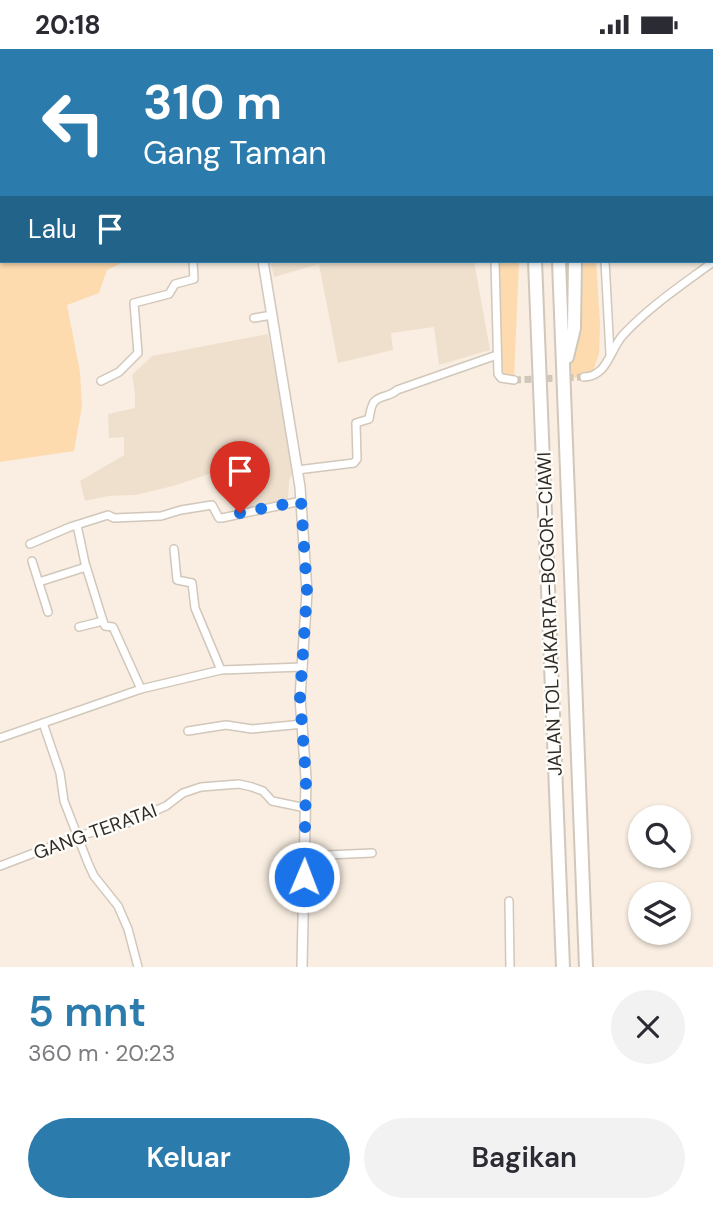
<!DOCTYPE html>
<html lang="id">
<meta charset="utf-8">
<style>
:root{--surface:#fff;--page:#f2f2f3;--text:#2b2b33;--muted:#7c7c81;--accent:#2b7cad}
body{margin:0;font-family:"DM Sans",sans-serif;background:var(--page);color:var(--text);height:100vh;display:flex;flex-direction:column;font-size:26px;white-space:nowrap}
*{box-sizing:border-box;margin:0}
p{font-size:23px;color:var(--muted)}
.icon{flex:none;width:38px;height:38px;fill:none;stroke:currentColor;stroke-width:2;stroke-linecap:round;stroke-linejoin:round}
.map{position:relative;height:918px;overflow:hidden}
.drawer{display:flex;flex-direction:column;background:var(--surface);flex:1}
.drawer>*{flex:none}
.hud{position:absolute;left:0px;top:0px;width:714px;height:214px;box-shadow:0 2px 5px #0004;background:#2b7cad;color:#fff;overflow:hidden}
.buttons{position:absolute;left:628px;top:756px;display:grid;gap:14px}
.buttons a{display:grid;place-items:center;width:63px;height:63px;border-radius:50%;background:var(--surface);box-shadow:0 2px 5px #0004;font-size:35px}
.pin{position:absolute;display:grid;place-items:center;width:60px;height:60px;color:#fff;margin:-72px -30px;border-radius:50% 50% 50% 0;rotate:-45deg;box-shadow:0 0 7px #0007}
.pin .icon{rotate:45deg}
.me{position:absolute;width:77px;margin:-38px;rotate:1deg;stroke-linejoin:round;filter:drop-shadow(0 0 5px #0008)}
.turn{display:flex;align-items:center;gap:24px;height:147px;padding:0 28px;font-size:32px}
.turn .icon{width:91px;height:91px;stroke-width:2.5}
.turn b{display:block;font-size:49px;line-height:60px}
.then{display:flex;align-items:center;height:66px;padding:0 28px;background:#0003;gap:14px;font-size:26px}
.round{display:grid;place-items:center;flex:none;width:74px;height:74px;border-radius:37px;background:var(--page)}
.summary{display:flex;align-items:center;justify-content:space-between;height:119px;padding:0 28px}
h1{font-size:42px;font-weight:600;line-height:52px;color:var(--accent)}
.button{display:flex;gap:14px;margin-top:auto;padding:14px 28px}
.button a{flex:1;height:80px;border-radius:42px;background:var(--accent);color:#fff;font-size:28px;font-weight:600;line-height:80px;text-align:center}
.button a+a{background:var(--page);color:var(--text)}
.status{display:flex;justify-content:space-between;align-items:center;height:49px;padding:0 35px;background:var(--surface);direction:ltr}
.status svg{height:19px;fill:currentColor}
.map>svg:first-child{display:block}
</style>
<div class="status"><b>20:18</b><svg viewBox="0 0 49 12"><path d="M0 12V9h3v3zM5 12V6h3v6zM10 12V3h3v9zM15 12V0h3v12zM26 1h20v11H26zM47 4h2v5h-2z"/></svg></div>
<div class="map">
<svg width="713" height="918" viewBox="0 0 713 918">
<rect width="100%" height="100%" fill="#f9eee1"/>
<g fill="#efe0ce">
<path d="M270,212h204l16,89 -51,15 -5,-38 -43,6 2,17 -55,13 -19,-99 -45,13z"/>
<path d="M268,285l22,119 2,21 -3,7 -1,18 -47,11 -23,-39 -45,15 -38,9 -27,1 -23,5 -5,-20 44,-26v-18l-15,1 -1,-24 27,-6v-15l-3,-18 20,-19z"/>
</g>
<g fill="#fddbaf">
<path d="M0,79h2v133h124l-19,9 -8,23 -32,12 13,67 2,34 -8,45 -74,11z"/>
<path d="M495,212h24l-5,119 -13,-2z"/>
<path d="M559,212h37l4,62 -1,31 -8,23 -28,1z"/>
</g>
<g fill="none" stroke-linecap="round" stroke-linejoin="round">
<path stroke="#d0c7bb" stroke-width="7" stroke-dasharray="7 3.5" stroke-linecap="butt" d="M514,331l70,-3"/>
<g stroke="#d1c7ba" stroke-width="10">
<g id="minor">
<path d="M406,0v2"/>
<path d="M492,0v2"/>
<path d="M682,2l2,-2"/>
<path d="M712,131l1,-1"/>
<path d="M495,212l3,113 3,4 13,2"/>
<path d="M605,212l5,93"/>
<path d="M254,269l18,-3"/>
<path d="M584,328c24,-1 26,-28 39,-42 27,-29 59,-50 90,-73"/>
<path d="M101,332l18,-9 19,-19 -4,-50 35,-9 6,-10 19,-5 -1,-18"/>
<path d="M297,421l57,-7 3,-4 -1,-36 13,-4c1,-5 2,-15 6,-18 6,-6 15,-4 22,-11l100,-35"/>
<path d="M77,476l8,38 18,58 2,5 8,1 28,62"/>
<path d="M30,495l40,-17 38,-12 6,3 47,-2 20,-6 31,-5 7,13h3l79,-17"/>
<path d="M174,500l3,31 15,3 3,25 26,62"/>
<path d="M32,512l16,51"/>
<path d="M39,533l47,-15"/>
<path d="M79,578l24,-6"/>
<path d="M43,674l17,50 4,28 24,62 6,13 24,30 10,23 10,38"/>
<path d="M188,682l38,-6 26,4 51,-5"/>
<path d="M0,689l141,-49 80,-19 82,-3"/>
<path d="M305,807l67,-3"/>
<path d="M0,817l81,-31 39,-9 46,-20 17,-13 18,-6 38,-3 13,3 11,4 9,10 34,7"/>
<path d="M509,852l1,66"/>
</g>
</g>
<g stroke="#d1c7ba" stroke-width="12">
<g id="tertiary">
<path d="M234,0v2"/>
<path d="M263,212l37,226 7,105 -7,106 6,80 -4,189"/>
</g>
</g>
<g stroke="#d1c7ba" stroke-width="16">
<g id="motorway">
<path d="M527,0v2"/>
<path d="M552,0v2"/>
<path d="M636,2l2,-2"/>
<path d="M535,212l28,706"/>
<path d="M559,212l27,706"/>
<path d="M567,308l7,-29 1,-67"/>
</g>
</g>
<use href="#minor" stroke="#fff" stroke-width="7"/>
<use href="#tertiary" stroke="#fff" stroke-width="9"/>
<use href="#motorway" stroke="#fff" stroke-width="12"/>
</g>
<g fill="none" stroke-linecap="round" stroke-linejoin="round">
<path stroke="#1a73e8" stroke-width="12" stroke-dasharray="0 21.6" d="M240,464l61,-12 6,90 -7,107 6,80 -2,99"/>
</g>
<g text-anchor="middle" stroke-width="5" stroke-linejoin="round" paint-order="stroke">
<g font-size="19" fill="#2e2a25" stroke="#fffdfa">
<text transform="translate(549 565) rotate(-92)" y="7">JALAN TOL JAKARTA–BOGOR–CIAWI</text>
<text transform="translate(95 782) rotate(-20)" y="7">GANG TERATAI</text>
</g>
</g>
</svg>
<div class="buttons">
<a><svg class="icon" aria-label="search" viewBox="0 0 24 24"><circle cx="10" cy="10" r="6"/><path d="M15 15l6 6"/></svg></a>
<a><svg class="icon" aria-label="layers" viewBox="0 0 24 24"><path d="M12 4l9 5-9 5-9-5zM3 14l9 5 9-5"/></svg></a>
</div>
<div class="pin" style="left:240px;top:464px;background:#d93025"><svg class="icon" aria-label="arrive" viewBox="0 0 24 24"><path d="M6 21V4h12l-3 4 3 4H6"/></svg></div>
<svg class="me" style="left:304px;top:828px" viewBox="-20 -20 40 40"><circle r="17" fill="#1a73e8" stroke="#fff" stroke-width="3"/><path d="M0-11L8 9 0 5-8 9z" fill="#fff"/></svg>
<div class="hud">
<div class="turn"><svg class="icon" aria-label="left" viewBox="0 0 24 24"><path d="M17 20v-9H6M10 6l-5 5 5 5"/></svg><div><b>310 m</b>Gang Taman</div></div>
<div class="then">Lalu<svg class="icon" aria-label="arrive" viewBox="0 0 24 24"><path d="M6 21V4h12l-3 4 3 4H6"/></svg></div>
</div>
</div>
<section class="drawer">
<div class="summary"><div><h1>5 mnt</h1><p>360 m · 20:23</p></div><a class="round"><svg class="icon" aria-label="close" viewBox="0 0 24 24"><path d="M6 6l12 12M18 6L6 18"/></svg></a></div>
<div class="button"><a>Keluar</a><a>Bagikan</a></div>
</section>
